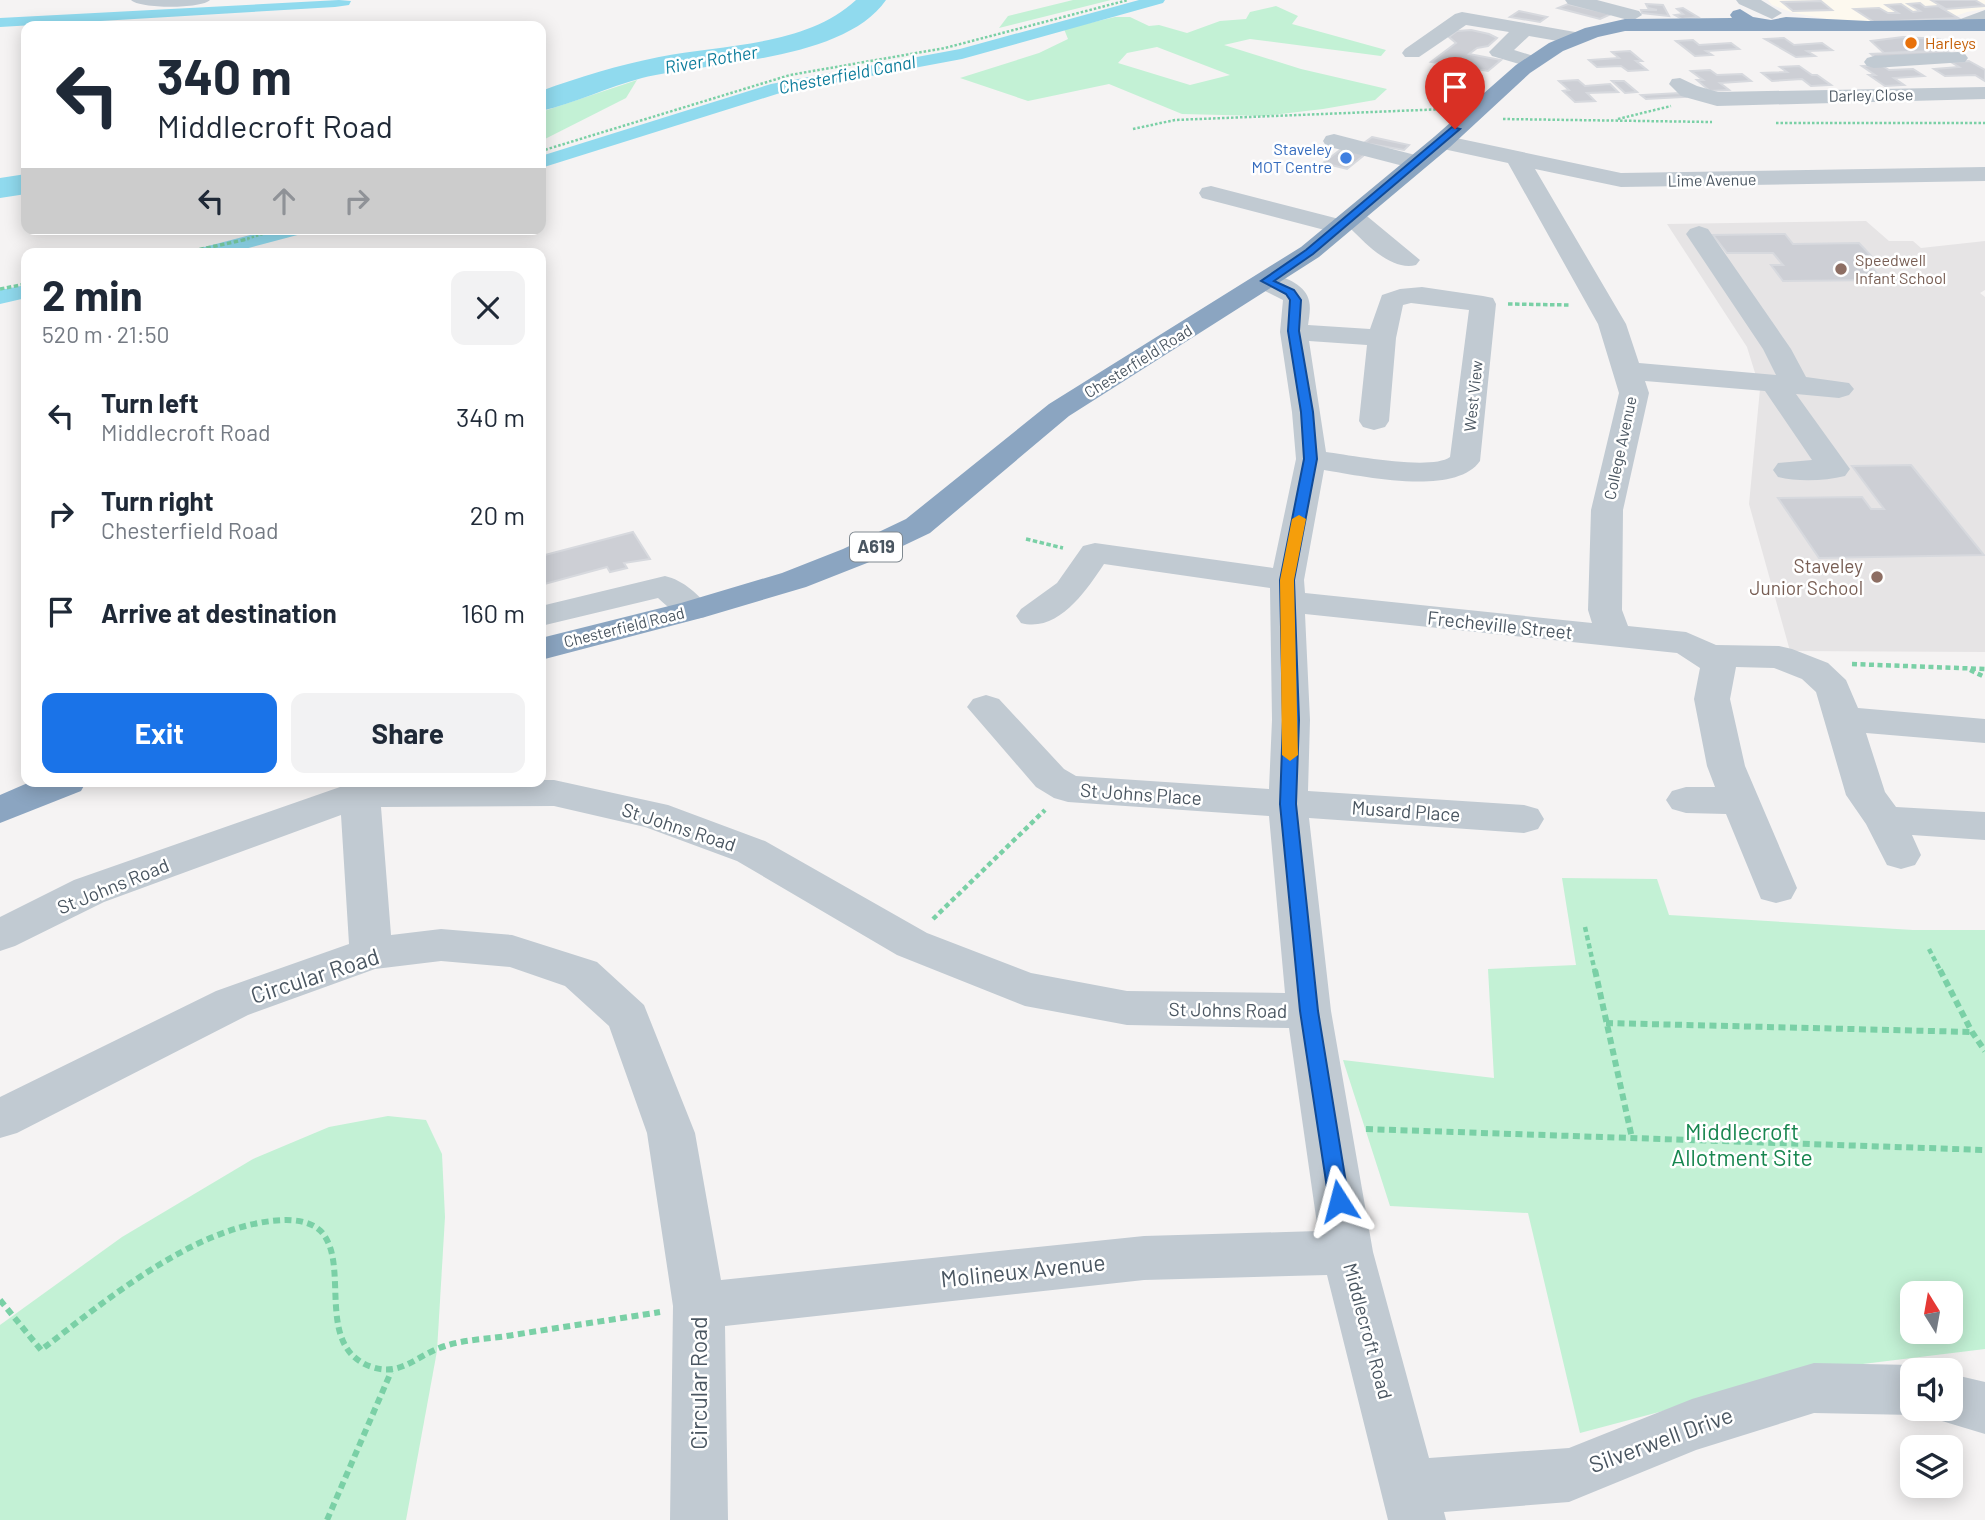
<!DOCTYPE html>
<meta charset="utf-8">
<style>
:root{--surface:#fff;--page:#f2f2f3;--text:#1f2937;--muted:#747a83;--accent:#1a73e8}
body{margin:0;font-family:Barlow,sans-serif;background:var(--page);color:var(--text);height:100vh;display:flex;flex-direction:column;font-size:26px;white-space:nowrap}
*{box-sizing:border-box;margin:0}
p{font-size:23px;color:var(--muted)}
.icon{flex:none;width:38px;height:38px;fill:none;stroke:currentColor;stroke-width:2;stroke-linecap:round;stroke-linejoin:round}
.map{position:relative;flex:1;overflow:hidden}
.details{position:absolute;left:21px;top:248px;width:525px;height:539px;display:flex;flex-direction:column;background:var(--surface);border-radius:14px;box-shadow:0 4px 18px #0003}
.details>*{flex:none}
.top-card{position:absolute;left:21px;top:21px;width:525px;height:214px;border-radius:14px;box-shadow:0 4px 18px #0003;background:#fff;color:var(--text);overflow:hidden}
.needle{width:46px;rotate:349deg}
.buttons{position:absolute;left:1900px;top:1281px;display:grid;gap:14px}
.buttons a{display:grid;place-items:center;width:63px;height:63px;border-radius:14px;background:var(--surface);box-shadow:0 4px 18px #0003;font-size:35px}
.pin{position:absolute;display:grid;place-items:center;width:60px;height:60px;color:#fff;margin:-72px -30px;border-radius:50% 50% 50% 0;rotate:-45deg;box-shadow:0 0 7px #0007}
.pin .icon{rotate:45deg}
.me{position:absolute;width:77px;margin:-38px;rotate:351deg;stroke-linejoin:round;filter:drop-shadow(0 0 5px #0008)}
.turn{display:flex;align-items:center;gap:24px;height:147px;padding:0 21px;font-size:32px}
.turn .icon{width:91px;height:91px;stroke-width:2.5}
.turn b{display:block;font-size:49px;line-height:60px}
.lanes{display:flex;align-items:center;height:66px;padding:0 21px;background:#0003;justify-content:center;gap:35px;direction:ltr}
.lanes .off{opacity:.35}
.round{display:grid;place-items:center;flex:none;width:74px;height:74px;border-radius:14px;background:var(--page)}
.headline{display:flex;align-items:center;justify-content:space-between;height:119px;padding:0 21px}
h1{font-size:42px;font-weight:700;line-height:52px}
.button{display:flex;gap:14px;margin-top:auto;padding:14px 21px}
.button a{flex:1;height:80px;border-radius:14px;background:var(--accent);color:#fff;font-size:28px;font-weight:700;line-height:80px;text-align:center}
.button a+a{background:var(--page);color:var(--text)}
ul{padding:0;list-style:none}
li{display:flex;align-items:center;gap:21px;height:98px;padding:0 21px}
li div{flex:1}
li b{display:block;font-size:26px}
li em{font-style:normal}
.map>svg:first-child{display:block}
</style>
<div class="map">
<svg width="1985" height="1520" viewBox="0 0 1985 1520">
<rect width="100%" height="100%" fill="#f5f3f3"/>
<path fill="#fdf9ef" d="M1768,0h217v9l-18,3 -11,4 2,2 -84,4 -47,-3 -33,-6 -22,-8z"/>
<path fill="#e6e4e5" d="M1866,221l23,20h24l8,7 64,-7v49l-5,3 5,4v355l-195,-1 -41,-147 11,-115 -13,-42 -80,-123z"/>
<g fill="#c3f1d5" fill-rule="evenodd">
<path d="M1073,0h38l-112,28 9,-12z"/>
<path d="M1276,6l22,10 -6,8 94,26 -5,6 -131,-17 -26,6 77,24 86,20 -12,11 -52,9 -60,7 -81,-2 -73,-30 -81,17 -68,-23 79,-25 29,-14 -4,-10 51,-12h15l19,9 10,-1 28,8 33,-12 26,-2 4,-7zM1157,47l73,28 -40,10 -72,-22 9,-10z"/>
<path d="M637,80l-11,18 -85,43v-29z"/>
<path d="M1562,878l95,1 12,36 244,15h72v419l-163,20 -242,64 -52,-220 -138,-7 -47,-146 151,18 -6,-109 88,-4zM1913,1293h38v39h-38z"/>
<path d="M388,1116l38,4 16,34 3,63 -8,134 -31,169h-406v-195l122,-88 131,-78 76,-32z"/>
</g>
<path fill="#90daee" d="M339,0l12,1 -2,4 -14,2 -335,20v-9z"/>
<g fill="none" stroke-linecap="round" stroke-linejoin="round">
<g fill="#90daee" fill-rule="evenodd">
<path d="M1139,0h26l-2,3 -201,56 -182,34 -239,75v-12l230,-72 189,-35z"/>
<path d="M273,229h35l-3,4 -79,21h-36l3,-4z"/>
<path d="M26,285v13l-26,6v-14z"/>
</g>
<g fill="#90daee" fill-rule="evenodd">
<path d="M856,0h30c-42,61 -176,62 -244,78 -34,9 -67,25 -101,33v-20c38,-14 78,-26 118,-34 64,-13 146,-10 197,-57z"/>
<path d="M26,174v20l-26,4v-20z"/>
</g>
</g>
<g fill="#cdcfd5" stroke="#d7d9de" stroke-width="2">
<path d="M1931,0h44l10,6 -39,3z"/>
<path d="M1821,1l11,9 -39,1 -11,-9z"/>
<path d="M1920,3l5,4 13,-1 20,12 -84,4 -20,-13 25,-1 9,5h10l-12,-8 15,-1 12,8 7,-1 -12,-7z"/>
<path d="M1568,4l43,10 -11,5 -42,-11z"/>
<path d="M1646,4l17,1 6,11 -27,-3 -1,-3h16l-9,-2z"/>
<path d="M1683,8l15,9 -16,2 -7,-4 8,-1 -6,-5z"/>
<path d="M1519,11l28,6 -7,5 -30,-5z"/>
<path d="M1471,30l18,4 8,4 -9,8 -11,2 -8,6 32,6 -13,11 -57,-9 25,-19 -7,-6 8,-6z"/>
<path d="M1903,37l37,2 17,11 -73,3 -13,-12z"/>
<path d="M1784,38l10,7 28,-2 10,7 -25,1 8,5 -19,1 -31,-18z"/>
<path d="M1693,40l6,5 32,-2 8,6 -33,2 6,4 -17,1 -19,-15z"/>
<path d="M1630,51l12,10h-6l11,9 -19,1 -7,-5 -24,1 -8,-7 30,-2 -7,-6z"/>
<path d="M1946,51l7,4 -76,4 -6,-5z"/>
<path d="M1969,61l16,9v11l-10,-6 -30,1 -11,-7 25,-2 -8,-5z"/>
<path d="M1881,65l8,5 24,-1 11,7 -30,2 10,7 -19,1 -16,-11h6l-13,-9z"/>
<path d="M1799,66l13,9h5l14,10 -20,1 -9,-7 -30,2 -10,-8 25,-1 -7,-5z"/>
<path d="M1710,70l7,5 25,-1 9,7 -31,2 9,7 -19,1 -13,-11h6l-12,-9z"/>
<path d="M1578,80l7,6 25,-2 8,8 -31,1 8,8 -20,1 -12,-11 6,-1 -10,-9z"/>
<path d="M1612,81h12l13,11 -12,1z"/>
<path d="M1680,93l5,4 -39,2 -5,-4z"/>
<path d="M1372,137l37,8 -5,5 -40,-7z"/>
<path d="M1345,146l23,6 -21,17 -24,-6z"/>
<path d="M1785,234l8,10 66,-1 16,17h-10l18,20 -100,1 -12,-16h12l-10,-12h-46l-14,-18z"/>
<path d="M1911,465l73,90 -165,3 -41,-60 84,-1 9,12h13l-32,-43z"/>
<path d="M633,532l17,27 -26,4 3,5 -17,4 -3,-5 -66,18v-29z"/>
</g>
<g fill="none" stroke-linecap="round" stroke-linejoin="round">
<g stroke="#7ad0a6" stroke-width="2.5" stroke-dasharray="2.5 2" stroke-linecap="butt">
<path d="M1503,119l209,3"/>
<path d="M1618,119l53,-13"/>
<path d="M1776,123h209"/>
<path d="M1133,129l42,-9 271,-11"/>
<path d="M541,151l249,-76 155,-27 183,-48"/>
<path d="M243,240l36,-11"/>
</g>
<g stroke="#7ad0a6" stroke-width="3.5" stroke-dasharray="4.5 2.5" stroke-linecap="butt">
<path d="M179,254l69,-15"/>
<path d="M0,289l26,-5"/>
<path d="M1508,304l62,1"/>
<path d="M1026,539l37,9"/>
</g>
<g stroke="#7ad0a6" stroke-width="4.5" stroke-dasharray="5 3.5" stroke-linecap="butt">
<path d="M1852,664l133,5"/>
<path d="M1970,670l15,7"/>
<path d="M933,919l112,-109"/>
<path d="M1585,927l10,45"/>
<path d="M1929,949l12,23"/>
</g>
<g stroke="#7ad0a6" stroke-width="6" stroke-dasharray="7 4.5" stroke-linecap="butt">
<path d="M1595,970l37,168"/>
<path d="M1940,970l32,62 13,19"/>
<path d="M1606,1023l366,9"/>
<path d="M1366,1129l619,21"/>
<path d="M0,1300l41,50c67,-51 158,-128 245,-130 13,0 30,3 38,15 25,35 -9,113 48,132 30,10 46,-13 73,-21 21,-7 46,-7 68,-11 49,-8 98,-15 147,-23"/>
<path d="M327,1520l64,-148"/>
</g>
<g fill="#c1cad2" fill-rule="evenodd">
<path d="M131,0h79c-8,9 -71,9 -79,0z"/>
<path d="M1565,0h32l42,11 3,4 -10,6 -64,-17z"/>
<path d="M1736,0h25l21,13 -10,6 -33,-15z"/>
<path d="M1985,10v13l-23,8 -7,-2 -3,-4 3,-4z"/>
<path d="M1462,12l113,20 7,2 3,4 -3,4 -7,2 -46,-8 -15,14 26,8 3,4 -3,4 -7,2 -41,-12 -3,-4 20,-20 -43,-7 -47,32h-14l-3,-4 3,-4 50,-35z"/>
<path d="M1958,52l7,2 3,4 -3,4 -91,6 -7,-2 -3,-4 3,-4 7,-2z"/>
<path d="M1680,78l17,8 21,6 267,-5v12l-268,7 -36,-10 -12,-12 3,-5z"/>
<path d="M1334,134l89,23 4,5 -4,5 -8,2 -89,-23 -3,-5 3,-5z"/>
<path d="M1442,135l179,38 364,-6v14l-364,6 -86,-18 91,155 13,39 137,12 -13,-26 -77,-115 4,-5 9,-3 9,3 83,120 15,28 43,6 5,6 -5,6 -10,3 -43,-4 54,75 -5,7c-20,5 -47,6 -67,1l-5,-7 5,-7 34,-3 -47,-69 -120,-10 4,12 -26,117 -1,100 6,16 58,6 30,13 63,1 13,3 36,14 18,17 12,28 127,11v24l-119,-10 19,59 11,15 89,5v28l-73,-5 9,20 -6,10 -14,4 -14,-4 -21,-41 -20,-29 -30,-103 -14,-13 -28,-11 -38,-1 -6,32 15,67 52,122 -6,11 -15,4 -15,-4 -35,-85 -40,-1 -14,-4 -6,-9 6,-9 14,-4h29l-8,-21 -13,-67 6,-31 -23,-15 -372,-39 5,106 -2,71 216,14 14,4 6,10 -6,10 -14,4 -215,-15 22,193 42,241 56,206 140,-10 123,-49 122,-36 99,2 15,5h-15v39h38v-35l34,8v52l-53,-16 -4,-8 -15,5 -99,-2 -118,37 -127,52 -125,10 2,8h-58l-61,-245 -183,5 -419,46 3,194h-58l3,-214 -26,-173 -38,-107 -44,-40 -55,-19 -69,-6 -66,8 -127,46 -231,118 -17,5v-41l216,-106 133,-47 -8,-129 -237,87 -89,44 -15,5v-34l74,-37 266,-93 -1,-5h202v-2h13l114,25 97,36 162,92 104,40 96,18 158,2 -16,-177 -201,-14 -14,-4 -18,-11 -69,-80 6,-8 13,-4 13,4 65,70 12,7 193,13 3,-69 -2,-132 -166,-24c-18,27 -46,69 -83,59l-5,-7 5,-7 36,-26 26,-37 12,-3 178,25 23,-109 -4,-47 -12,-80 3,-32 -26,-13 -4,-6 4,-6c16,-4 49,7 52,26 2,7 0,17 -1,24l62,4 12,-34 18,-6 22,-2 61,9 10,2 3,6 -16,157c-25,36 -118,15 -156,9l-20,110 1,13 287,30 -4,-13 3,-100 28,-117 -21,-69 -90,-161 -74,-16 -3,-5 3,-5zM1411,303l58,7 -19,147c-19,14 -100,-2 -124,-5l-17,-111 58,4 -8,76 4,6 11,3 11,-3 4,-6 7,-83 7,-33zM554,806l91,21 92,34 160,94 128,51 102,19 162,3 29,203 -174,5 -423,44 -26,-147 -51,-128 -47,-43 -85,-27 -71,-6 -50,6 -10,-128z"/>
<path d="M1211,186l132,34 -2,-3 3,-5 9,-2 9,2 58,48 -4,5c-24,6 -49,-20 -65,-36l-11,5 -138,-36 -3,-5 3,-5z"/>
<path d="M665,576c18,4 35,19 45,34l-5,7c-22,6 -31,-5 -47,-19l-117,28v-20z"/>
</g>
<g fill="#8ba5c1" fill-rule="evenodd">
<path d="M1740,9l13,8 18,3 15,-3 82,4 117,-2v12h-360l-27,6 -35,14 -33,22 -80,74 -131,110 -250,159 -139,117 -63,30 -61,24 -101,30 -164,43v-22l140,-35 101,-30 61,-24 63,-30 143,-115 252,-157 133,-110 82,-72 33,-22 36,-15 40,-9 107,-1 -2,-3 3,-4z"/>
<path d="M30,782h56l-5,9 -81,32v-28z"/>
</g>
</g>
<path fill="#1a73e8" stroke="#114b97" stroke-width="2" d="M1452,127l8,2 -147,125 -39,27 20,9 7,10 -2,31 14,81 4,47 -23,121 5,140 -3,84 22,207 31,190 -3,7 -7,2 -7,-2 -3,-7 -29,-190 -20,-207 3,-84 -3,-140 24,-121 -3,-47 -13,-81 2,-31 -4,-6 -25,-13 45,-31z"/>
<path fill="#f59e0b" d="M1299,515l7,4 -12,61 4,175 -8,6 -8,-6 -2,-175 12,-61z"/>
<circle fill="#e8710a" stroke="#fff" stroke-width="2.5" cx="1911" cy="43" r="7"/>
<circle fill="#3f7fe0" stroke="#fff" stroke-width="2.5" cx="1346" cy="158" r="7"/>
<g fill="#8d6e63" stroke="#fff" stroke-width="2.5">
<circle cx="1841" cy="269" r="7"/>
<circle cx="1877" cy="577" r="7"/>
</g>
<g text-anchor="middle" stroke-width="5" stroke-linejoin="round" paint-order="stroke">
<g font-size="16" fill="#c56008" stroke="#fff" text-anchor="start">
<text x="1925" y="49">Harleys</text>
</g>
<g font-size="16" fill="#4a5661" stroke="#fff">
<text transform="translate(1871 95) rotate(-1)" y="6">Darley Close</text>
<text transform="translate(1712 180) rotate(-1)" y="6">Lime Avenue</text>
<text transform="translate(1138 361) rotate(-32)" y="6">Chesterfield Road</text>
<text transform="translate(1473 396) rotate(-84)" y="6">West View</text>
<text transform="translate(1620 448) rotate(-78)" y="6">College Avenue</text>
<text transform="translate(624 627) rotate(-14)" y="6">Chesterfield Road</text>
</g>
<g font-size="16" fill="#366cbe" stroke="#fff" text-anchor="end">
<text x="1332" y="155">Staveley<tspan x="1332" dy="18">MOT Centre</tspan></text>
</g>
<g font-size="16" fill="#785e54" stroke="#fff" text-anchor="start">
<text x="1855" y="266">Speedwell<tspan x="1855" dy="18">Infant School</tspan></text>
</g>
<g font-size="18" font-style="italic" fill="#0c7c9b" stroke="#fff">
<text transform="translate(711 60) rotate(-10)" y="6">River Rother</text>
<text transform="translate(847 75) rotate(-11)" y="6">Chesterfield Canal</text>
</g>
<rect fill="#fff" stroke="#808990" stroke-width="2" x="850" y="532.5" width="52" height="29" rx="5"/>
<g font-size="18" font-weight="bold" fill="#4a5661">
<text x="876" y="553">A619</text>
</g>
<g font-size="19" fill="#785e54" stroke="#fff" text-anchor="end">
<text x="1863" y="573">Staveley<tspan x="1863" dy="22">Junior School</tspan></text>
</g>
<g font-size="19" fill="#4a5661" stroke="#fff">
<text transform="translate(1500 625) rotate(6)" y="7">Frecheville Street</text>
<text transform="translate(1141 794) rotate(4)" y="7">St Johns Place</text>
<text transform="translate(1406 811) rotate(4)" y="7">Musard Place</text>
<text transform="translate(679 827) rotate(18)" y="7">St Johns Road</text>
<text transform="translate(113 886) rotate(-22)" y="7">St Johns Road</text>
<text transform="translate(1228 1010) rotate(1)" y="7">St Johns Road</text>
<text transform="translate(1368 1331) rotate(75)" y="7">Middlecroft Road</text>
</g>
<g font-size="23" fill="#4a5661" stroke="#fff">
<text transform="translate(315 976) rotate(-18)" y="8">Circular Road</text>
<text transform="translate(1023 1271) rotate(-6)" y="8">Molineux Avenue</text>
<text transform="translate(699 1383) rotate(-90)" y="8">Circular Road</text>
<text transform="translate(1661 1440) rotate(-20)" y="8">Silverwell Drive</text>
</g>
<g font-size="23" fill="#17864f" stroke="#fff">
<text x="1742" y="1140">Middlecroft<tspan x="1742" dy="26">Allotment Site</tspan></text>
</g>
</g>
</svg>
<div class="buttons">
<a><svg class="needle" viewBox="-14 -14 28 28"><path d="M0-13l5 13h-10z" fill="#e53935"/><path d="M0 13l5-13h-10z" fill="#747a83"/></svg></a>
<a><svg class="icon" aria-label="sound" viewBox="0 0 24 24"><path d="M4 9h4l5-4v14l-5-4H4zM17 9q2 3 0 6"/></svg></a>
<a><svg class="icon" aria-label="layers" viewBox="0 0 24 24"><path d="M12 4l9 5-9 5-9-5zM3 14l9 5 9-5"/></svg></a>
</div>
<div class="pin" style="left:1455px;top:129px;background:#d93025"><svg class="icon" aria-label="arrive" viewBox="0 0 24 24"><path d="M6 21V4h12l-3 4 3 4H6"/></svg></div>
<svg class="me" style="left:1339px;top:1201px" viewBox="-20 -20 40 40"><path d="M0-17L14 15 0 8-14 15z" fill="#1a73e8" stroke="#fff" stroke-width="4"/></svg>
<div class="top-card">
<div class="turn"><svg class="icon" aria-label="left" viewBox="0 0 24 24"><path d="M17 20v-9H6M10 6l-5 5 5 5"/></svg><div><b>340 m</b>Middlecroft Road</div></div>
<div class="lanes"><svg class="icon" aria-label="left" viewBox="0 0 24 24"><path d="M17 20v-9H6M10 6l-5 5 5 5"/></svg><svg class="icon off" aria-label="ahead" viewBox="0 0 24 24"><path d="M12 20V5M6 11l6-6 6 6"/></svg><svg class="icon off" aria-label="right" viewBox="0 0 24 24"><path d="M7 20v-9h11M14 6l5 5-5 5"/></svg></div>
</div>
<section class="details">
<div class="headline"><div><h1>2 min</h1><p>520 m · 21:50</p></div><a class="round"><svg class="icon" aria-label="close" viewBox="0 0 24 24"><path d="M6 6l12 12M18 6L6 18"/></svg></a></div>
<ul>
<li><svg class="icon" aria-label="left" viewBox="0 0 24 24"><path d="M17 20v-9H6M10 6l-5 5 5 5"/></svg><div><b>Turn left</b><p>Middlecroft Road</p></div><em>340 m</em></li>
<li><svg class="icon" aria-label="right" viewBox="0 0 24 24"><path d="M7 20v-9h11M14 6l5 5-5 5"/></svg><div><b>Turn right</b><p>Chesterfield Road</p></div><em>20 m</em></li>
<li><svg class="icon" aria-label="arrive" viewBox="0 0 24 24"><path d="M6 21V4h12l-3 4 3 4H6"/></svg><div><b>Arrive at destination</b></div><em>160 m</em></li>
</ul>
<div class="button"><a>Exit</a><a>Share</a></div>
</section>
</div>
